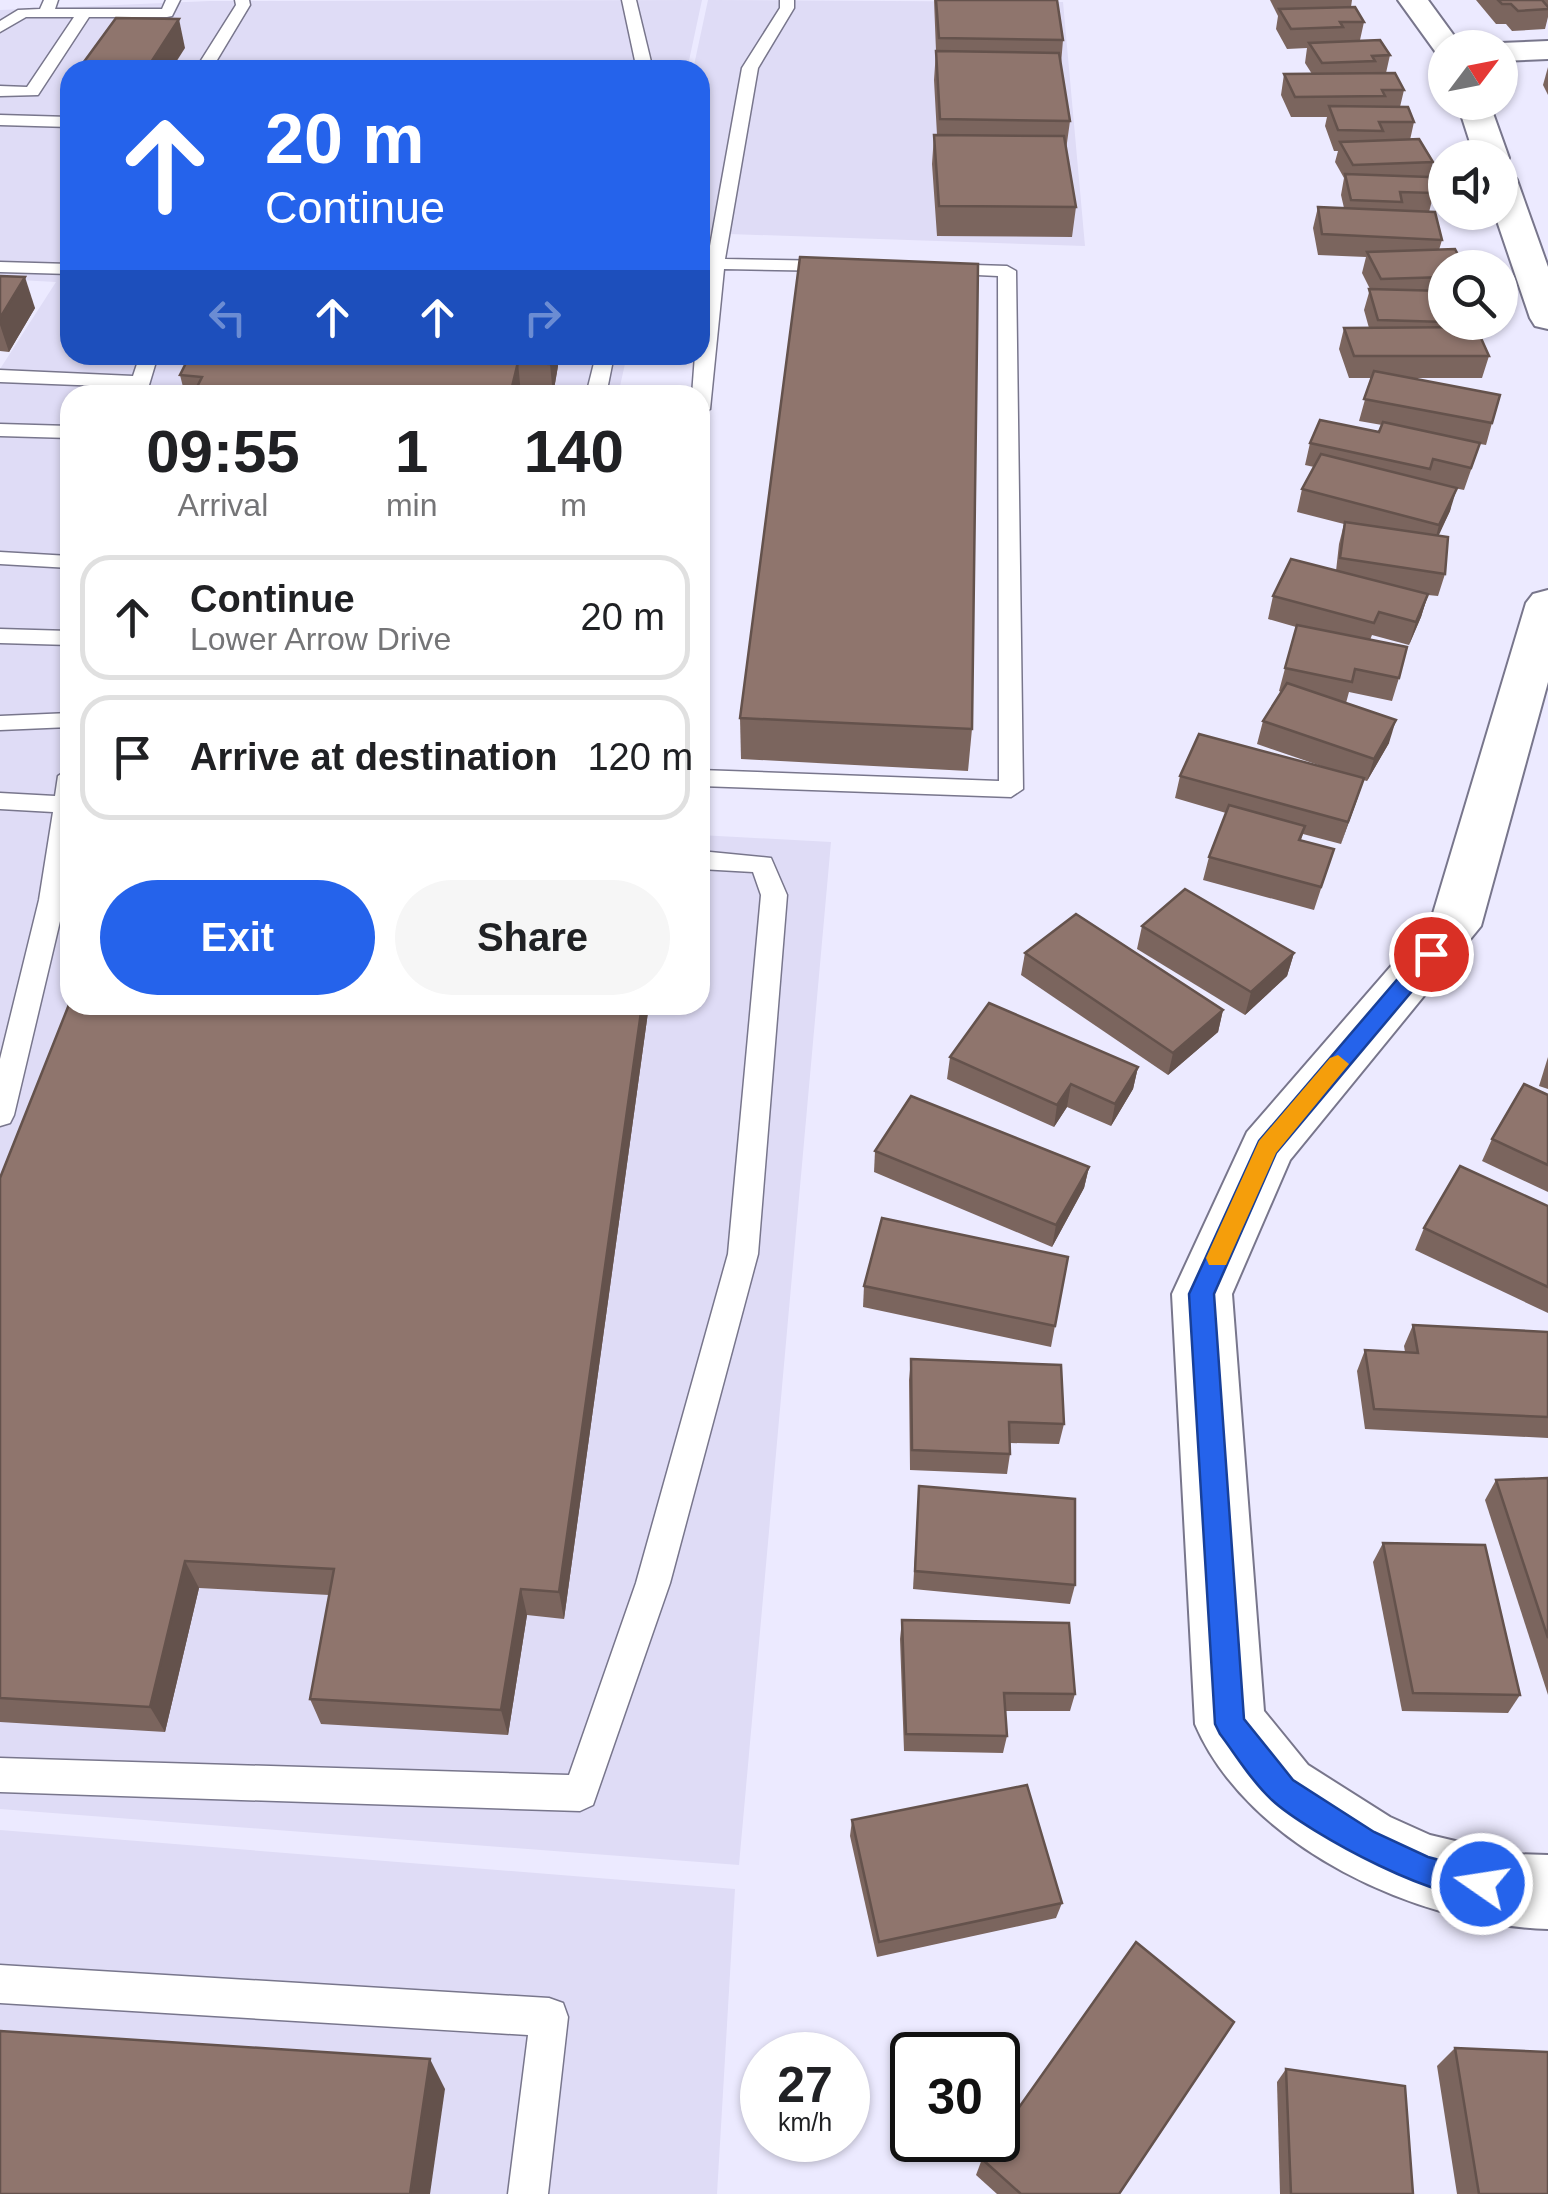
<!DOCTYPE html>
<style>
:root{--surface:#fff;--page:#f6f6f6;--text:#202124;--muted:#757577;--line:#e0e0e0;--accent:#2563eb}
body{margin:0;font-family:Arial,sans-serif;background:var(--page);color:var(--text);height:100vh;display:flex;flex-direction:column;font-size:38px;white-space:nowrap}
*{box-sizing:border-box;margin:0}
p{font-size:32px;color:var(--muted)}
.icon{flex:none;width:55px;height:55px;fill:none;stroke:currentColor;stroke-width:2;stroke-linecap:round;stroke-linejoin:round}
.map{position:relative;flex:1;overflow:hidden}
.drawer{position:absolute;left:60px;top:385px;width:650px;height:630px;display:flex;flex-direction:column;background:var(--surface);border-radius:30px;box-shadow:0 2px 8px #0004}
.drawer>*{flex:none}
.top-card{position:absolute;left:60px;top:60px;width:650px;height:305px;border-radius:30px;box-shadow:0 2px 8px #0004;background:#2563eb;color:#fff;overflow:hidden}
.needle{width:65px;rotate:58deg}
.tools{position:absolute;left:1428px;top:30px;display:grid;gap:20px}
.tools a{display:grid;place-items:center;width:90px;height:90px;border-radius:50%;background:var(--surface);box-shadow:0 2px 8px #0004;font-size:50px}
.speed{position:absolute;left:740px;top:2032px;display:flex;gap:20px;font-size:50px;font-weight:700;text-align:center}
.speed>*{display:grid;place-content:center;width:130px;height:130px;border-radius:50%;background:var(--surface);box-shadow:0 2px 8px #0004;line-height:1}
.speed small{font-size:25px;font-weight:400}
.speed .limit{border:5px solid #111;border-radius:15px;background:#fff;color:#111}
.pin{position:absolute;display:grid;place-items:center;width:85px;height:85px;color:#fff;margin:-42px;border:5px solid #fff;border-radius:50%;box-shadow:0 2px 10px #0007}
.me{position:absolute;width:110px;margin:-55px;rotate:283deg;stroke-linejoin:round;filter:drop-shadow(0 0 8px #0008)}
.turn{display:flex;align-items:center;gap:35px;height:210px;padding:0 40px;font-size:45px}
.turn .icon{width:130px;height:130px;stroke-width:2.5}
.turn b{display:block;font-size:70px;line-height:85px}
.lanes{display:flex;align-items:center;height:95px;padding:0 40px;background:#0003;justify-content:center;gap:50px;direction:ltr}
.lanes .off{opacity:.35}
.eta{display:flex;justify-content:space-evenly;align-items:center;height:170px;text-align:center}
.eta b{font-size:60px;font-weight:700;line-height:70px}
.cta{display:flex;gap:20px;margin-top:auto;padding:20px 40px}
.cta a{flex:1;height:115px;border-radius:60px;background:var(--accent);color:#fff;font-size:40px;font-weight:700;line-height:115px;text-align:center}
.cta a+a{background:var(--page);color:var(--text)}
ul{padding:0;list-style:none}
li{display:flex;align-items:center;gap:30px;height:125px;margin:0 20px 15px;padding:0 20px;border:5px solid var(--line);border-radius:30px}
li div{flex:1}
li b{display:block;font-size:38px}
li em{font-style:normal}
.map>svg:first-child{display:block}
</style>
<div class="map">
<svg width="1548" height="2194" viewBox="0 0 1548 2194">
<rect width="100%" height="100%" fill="#eceaff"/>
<g fill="#dfdcf6">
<path d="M702,0l-15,70h-617v285h557l-9,40h-548v610h630v-170l131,7 -92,1023 -739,-56v-1440l56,-87 -56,-3v-269l210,-9z"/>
<path d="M708,0l355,2 22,244 -385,-13v-163h-7z"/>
<path d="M0,1830l735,59 -18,305h-717z"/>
</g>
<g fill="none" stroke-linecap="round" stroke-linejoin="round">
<g stroke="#78768c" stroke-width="3">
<g id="lane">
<path d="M44,0h14l-3,9h107l4,-9h14l-8,16 -5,1h-78l-51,78 -38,1v-10l27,1 47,-70h-48l-26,15v-11l18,-11 22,-1z"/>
<path d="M235,0h14l1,5 -39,65h-16l41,-65z"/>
<path d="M622,0h14l17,70h-16z"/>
<path d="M780,0h14v8l-36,60 -33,191 109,2 9,5 -9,5 -110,-2 -14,140 -10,6v-20h-8l3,-40h5l1,-59 41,-228 38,-60z"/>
<path d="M0,115l70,2v10l-70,-2z"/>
<path d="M0,262l70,2v10l-70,-2z"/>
<path d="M942,264l65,2 9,5 7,518 -12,8 -311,-11v-16l299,11 -1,-505 -62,-3 -3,-4z"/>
<path d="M140,355h18l-12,40h-20l3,-8 -129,-5v-12l133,6z"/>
<path d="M596,355h18l-8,40h-20z"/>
<path d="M0,424l70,2v12l-70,-2z"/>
<path d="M0,552l70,4v12l-70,-4z"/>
<path d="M0,629l70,2v14l-70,-2z"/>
<path d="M70,713v14l-70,3v-14z"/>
<path d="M70,768v93l-5,39 -51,215 -4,8 -10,3v-67l39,-159 14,-88 -53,-3v-16l55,3 3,-20z"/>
<path d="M700,851l71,7 16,37 -29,359 -88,329 -77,222 -13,6 -580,-19v-34l569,17 67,-192 92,-329 33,-359 -8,-23 -53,-3z"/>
<path d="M0,1965l549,33 14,5 5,14 -20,177h-40l20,-159 -528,-32z"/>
</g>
</g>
<g stroke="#78768c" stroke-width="4">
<g id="street">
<path d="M1398,0h30l35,48h-18v8l-8,-2z"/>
<path d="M1548,41v18l-48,2v-13h-12l12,-5z"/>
<path d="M1457,102h32l20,56 -5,7 -4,1v-8h-25z"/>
<path d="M1500,170l12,3 5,7 31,87v62l-13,-3 -5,-8 -36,-106h6z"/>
<path d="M1548,590v92l-67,244 -191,234 -58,134 32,417 44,54 82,52 40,18 80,19 38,1v74c-129,-4 -300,-81 -353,-205l-23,-430 75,-162 184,-212 95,-317 7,-9z"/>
</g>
</g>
<use href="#lane" fill="#fff" fill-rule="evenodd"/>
<use href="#street" fill="#fff" fill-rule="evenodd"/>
</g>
<g fill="#7b655e">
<path d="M934,0h123l6,40 -2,24 9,57 -4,29 10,57 -4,30 -135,-1 -5,-72 2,-29h3l-3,-55 2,-29z"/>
<path d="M1270,0h82l-1,7 13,15 -4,18 30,15 -4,18 18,17 -4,17 14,15 -4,18 23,22 -4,15 5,16 -5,19 13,28 -3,10 6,18v54h21l-1,5 24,29 -7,22h-73l83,45 -6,22 -6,-1 -16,46 -10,-2 -4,23 -12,24 7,39 -7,22 -10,-1 -7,22 -12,28 -37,-10 -2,5 29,38 -7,23 -43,-9 -3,11 43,40 -22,38 -4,-1 -22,64 -38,-10 -2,6 33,9 -20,61 -111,-30 6,-23 17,-44 -51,-15 5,-22 147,-8 -70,-24 6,-23 18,-29 -2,-1 17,-64 -28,-8 5,-23 63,-25 3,-27 5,-20 -47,-12 5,-23 12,-22 -9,-2 5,-22 69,-11 3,-7 -23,-4 12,-43h-22l-10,-29 5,-21h25l-5,-18 6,-21 -8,-16 4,-16 -48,-2 -5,-27 5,-21 26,1 -3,-13 3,-17 -9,-16 3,-11h-4l-9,-25 2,-9h-36l-10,-22 3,-21h28l-7,-11 2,-15 -20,1 -11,-20 2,-13z"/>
<path d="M1476,0h72v17l-3,12 -33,2 -6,-7h-10z"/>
<path d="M1548,67v28l-5,-10z"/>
<path d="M0,276l35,32 -26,44 -9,-1z"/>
<path d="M190,355h367l1,11 -5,29h-368l-5,-20z"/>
<path d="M740,718l232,11 -4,42 -227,-12z"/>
<path d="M1142,926l152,27 -7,23 -42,39 -108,-66z"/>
<path d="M1025,953l198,57 -5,22 -50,43 -147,-100z"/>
<path d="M70,1005h579l-85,614 -37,-4 -19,120 -187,-11 -11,-25 19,-104 -130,-7 -34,144 -165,-10v-544z"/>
<path d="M950,1057l188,10 -5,22 -22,37 -44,-19 -13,20 -107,-48z"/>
<path d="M1548,1057v32l-9,-3z"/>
<path d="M1548,1095v97l-66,-31 10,-22z"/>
<path d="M875,1151l214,16 -5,21 -32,59 -178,-75z"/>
<path d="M1548,1206v107l-133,-63 9,-22z"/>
<path d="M1068,1257l-17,90 -188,-40 1,-21z"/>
<path d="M1413,1325l135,7v106l-183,-9 -8,-58 8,-21 40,2 -1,-6z"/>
<path d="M911,1359l153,65 -5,20 -49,-1v11l-3,20 -97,-4 -1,-90z"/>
<path d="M1548,1478v217l-63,-195 11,-20z"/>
<path d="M919,1486l156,99 -5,19 -157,-15z"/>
<path d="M1383,1543l137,152 -12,18 -106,-2 -29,-149z"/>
<path d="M902,1620l173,74 -5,17h-65l2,25 -4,17 -99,-2 -4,-112z"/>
<path d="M852,1820l210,83 -6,15 -179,39 -27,-121z"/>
<path d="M1455,2048l93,146h-91l-20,-128z"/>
<path d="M1286,2069l127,125h-133l-3,-112z"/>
<path d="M982,2159l138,35h-123l-21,-19z"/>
</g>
<g fill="#64524c">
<path d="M179,19l6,29 -14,22h-25z"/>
<path d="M25,277l10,31 -26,44 -9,-27v-7z"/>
<path d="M552,355h5l1,11 -5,29 -3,-31z"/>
<path d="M518,362l3,33h-11z"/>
<path d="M1457,488l-7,23 -17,37 6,-23z"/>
<path d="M1428,594l-7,23 -12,28 7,-23z"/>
<path d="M1396,720l-7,23 -22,38 7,-22z"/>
<path d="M1364,778l-7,22 -16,44 7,-22z"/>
<path d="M1294,953l-7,23 -42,39 6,-23z"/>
<path d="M642,1005h7l-85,614 -5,-27z"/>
<path d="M1223,1010l-5,22 -50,43 5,-22z"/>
<path d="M1138,1067l-5,22 -22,37 4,-22z"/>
<path d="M1071,1084l-4,23 -13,20 3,-22z"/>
<path d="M1089,1167l-5,21 -32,59 4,-22z"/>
<path d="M185,1561l14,27 -34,144 -15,-25z"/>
<path d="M521,1589l6,26 -19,120 -7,-25z"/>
<path d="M430,2059l15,30 -15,105h-20z"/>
</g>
<g fill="#8f756d" stroke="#64524c" stroke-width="2.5">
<path d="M936,0h121l6,40 -124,-2z"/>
<path d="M1498,0h44l6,7v2l-30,2 -7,-7h-9z"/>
<path d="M1355,7l9,15h-24l3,5 -52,2 -12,-20z"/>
<path d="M116,18l63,1 -33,51h-68z"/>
<path d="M1380,40l10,15 -18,1 3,5 -53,2 -13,-20z"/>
<path d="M936,51l123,2 11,68 -130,-2z"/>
<path d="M1395,73l9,17h-22l3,6 -90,1 -11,-23z"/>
<path d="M1329,106l79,1 6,15h-35l4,9 -45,-1z"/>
<path d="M934,135l130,1 12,71 -137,-1z"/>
<path d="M1419,139l14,23 -80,3 -13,-23z"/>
<path d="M1345,174l84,3 5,16 -34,-1 2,10 -51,-2z"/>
<path d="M1318,207l117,5 7,28 -120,-6z"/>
<path d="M1455,249l10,19h-20v9l-64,2 -14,-27z"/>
<path d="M800,257l178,7 -6,465 -232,-11z"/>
<path d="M0,276l25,1 -25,41z"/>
<path d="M1369,289l76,2v31l-67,-2z"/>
<path d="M1476,327l13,29h-135l-10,-28z"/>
<path d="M190,355h362l-2,9 -32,-2 -8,33h-317l9,-18 -22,-2z"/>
<path d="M1374,371l126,24 -8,28 -128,-24z"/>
<path d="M1320,420l59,12 4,-10 97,21 -9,25 -38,-9 -3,10 -120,-26z"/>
<path d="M1321,454l136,34 -18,37 -137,-36z"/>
<path d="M1345,522l103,15 -3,37 -105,-16z"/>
<path d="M1291,559l137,35 -12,28 -37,-10 -5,11 -101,-27z"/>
<path d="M1297,625l110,22 -8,31 -44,-9 -3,13 -67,-14z"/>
<path d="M1287,683l109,37 -22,39 -111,-38z"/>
<path d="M1199,734l165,44 -16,44 -168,-46z"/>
<path d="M1229,805l76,21 -6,14 35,9 -13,38 -112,-30z"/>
<path d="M1185,889l109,64 -43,39 -109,-66z"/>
<path d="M1076,914l147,96 -50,43 -148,-100z"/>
<path d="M70,1002v3h572l-83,587 -38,-3 -20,121 -191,-11 24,-130 -149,-8 -35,146 -150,-9v-520z"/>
<path d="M989,1003l149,64 -23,37 -44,-20 -14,21 -107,-48z"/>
<path d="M1524,1084l24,11v70l-56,-26z"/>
<path d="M911,1096l178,71 -33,58 -181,-74z"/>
<path d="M1460,1166l88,40v81l-124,-59z"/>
<path d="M882,1218l186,39 -13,69 -191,-40z"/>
<path d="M1413,1325l135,7v85l-174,-8 -9,-59 53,3z"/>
<path d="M911,1359l150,6 3,59 -55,-2 1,32 -98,-4z"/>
<path d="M1548,1478v160l-52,-158z"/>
<path d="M919,1486l156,13v86l-160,-14z"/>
<path d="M1383,1543l102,2 35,150 -107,-2z"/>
<path d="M902,1620l167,3 6,71 -71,-1 3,43 -101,-2z"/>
<path d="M1027,1785l35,118 -183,39 -27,-122z"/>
<path d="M1136,1942l98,80 -115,172h-98l-39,-35 14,-19h2v-3z"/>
<path d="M0,2031l430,28 -20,135h-410z"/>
<path d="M1455,2048l93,4v142h-69z"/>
<path d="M1286,2069l119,17 8,108h-122z"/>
</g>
<path fill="#2563eb" stroke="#184099" stroke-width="2.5" d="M1431,946l11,8 -3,5 -163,194 -62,141 30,425 49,61 81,52 54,25 65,17 4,10 -4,11c-42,17 -188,-64 -221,-95 -20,-18 -36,-45 -52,-66l-5,-10 -26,-430 70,-153 165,-193z"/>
<path fill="#f59e0b" d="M1338,1055l11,9 -73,89 -50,112h-17l-3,-7 53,-117 71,-83z"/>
</svg>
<div class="tools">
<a><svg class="needle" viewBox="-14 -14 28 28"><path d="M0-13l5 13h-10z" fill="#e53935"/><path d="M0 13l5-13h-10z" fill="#757577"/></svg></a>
<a><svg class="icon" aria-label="sound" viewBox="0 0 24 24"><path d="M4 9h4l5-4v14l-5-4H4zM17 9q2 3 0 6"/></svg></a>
<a><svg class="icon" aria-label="search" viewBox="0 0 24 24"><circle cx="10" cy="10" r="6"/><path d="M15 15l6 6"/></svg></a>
</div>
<div class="speed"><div>27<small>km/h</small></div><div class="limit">30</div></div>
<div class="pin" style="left:1431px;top:954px;background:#d93025"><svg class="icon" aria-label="arrive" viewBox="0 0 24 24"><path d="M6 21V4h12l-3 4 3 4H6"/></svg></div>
<svg class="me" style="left:1482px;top:1884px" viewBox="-20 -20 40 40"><circle r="17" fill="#2563eb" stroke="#fff" stroke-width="3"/><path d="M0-11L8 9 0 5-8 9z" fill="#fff"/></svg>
<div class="top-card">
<div class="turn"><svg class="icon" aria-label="ahead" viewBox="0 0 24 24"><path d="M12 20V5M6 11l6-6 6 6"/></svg><div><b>20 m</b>Continue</div></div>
<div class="lanes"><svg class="icon off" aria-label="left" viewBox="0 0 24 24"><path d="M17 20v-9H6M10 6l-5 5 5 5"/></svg><svg class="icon" aria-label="ahead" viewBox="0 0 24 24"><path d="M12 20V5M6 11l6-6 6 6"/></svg><svg class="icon" aria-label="ahead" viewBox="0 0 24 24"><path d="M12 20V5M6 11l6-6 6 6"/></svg><svg class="icon off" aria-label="right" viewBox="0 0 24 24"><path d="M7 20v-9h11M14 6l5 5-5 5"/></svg></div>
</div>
<section class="drawer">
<div class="eta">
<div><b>09:55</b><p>Arrival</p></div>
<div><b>1</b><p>min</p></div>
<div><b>140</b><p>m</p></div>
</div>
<ul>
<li><svg class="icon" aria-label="ahead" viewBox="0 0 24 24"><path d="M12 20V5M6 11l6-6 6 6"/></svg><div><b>Continue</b><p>Lower Arrow Drive</p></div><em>20 m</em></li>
<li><svg class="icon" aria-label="arrive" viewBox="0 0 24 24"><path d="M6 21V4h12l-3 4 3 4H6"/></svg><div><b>Arrive at destination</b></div><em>120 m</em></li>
</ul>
<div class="cta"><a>Exit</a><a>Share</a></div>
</section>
</div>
